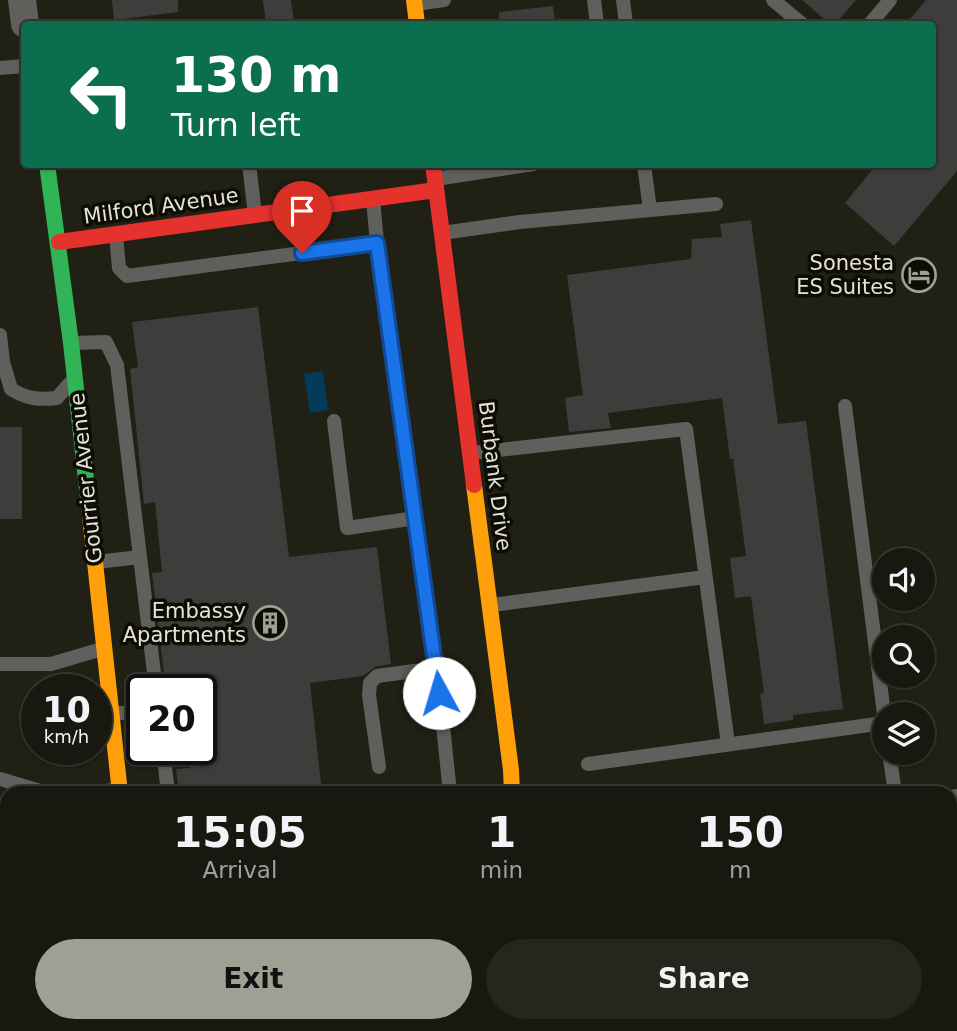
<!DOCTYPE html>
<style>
:root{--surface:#191810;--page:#26251e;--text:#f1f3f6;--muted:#9fa09f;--line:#373730;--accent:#a09f93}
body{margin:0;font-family:"DejaVu Sans",sans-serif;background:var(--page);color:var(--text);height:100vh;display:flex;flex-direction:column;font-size:26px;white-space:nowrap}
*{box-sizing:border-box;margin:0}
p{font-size:23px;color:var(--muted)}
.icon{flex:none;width:38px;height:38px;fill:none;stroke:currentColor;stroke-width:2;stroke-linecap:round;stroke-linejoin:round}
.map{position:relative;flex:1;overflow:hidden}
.drawer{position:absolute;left:0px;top:786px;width:957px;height:247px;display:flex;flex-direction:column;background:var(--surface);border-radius:21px 21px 0 0;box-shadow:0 2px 5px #0004,0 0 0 2px var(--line)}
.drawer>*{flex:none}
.banner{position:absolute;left:21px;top:21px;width:915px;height:147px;border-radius:7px;box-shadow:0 2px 5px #0004,0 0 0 2px var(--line);background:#0b6e4f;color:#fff;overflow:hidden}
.tools{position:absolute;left:872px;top:548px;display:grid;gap:14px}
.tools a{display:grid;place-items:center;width:63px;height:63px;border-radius:50%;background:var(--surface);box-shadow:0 2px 5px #0004,0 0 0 2px var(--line);font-size:35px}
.speed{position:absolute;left:21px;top:674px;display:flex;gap:14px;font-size:35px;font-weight:700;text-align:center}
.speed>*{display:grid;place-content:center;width:91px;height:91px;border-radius:50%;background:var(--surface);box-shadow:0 2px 5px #0004,0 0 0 2px var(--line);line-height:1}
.speed small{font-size:18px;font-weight:400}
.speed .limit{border:4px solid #111;border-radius:10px;background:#fff;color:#111}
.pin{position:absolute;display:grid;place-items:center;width:60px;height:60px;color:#fff;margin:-72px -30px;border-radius:50% 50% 50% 0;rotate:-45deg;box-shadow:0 0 7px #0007}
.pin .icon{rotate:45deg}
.me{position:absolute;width:77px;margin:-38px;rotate:354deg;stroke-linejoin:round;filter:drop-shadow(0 0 5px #0008)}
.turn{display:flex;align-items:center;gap:24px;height:147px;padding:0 35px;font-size:32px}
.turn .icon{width:91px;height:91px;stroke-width:2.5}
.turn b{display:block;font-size:49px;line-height:60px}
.eta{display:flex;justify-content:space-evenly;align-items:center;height:119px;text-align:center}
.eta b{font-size:42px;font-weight:700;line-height:49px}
.primary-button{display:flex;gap:14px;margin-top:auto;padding:14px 35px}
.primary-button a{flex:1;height:80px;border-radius:42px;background:var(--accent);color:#111;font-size:28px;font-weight:700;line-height:80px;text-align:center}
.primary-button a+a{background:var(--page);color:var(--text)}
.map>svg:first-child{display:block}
</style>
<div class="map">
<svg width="957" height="1031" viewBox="0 0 957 1031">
<rect width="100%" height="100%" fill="#212015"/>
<path fill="#033b5b" d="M323,371l5,39 -18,3 -6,-39z"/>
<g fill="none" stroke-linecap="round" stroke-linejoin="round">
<path stroke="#033b5b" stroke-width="7" d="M337,1031l7,-5"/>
</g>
<g fill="#3e3d3c">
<path d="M112,0h66v12l-64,8z"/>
<path d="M263,0h28l3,24h-28z"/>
<path d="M802,0h54l-21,24h-5z"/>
<path d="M926,0h31v171l-63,75 -49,-43 32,-39h56v-140h-27z"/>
<path d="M553,6l2,18h-56v-12z"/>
<path d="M751,220l27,204 28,-3 37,288 -50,6v5l-29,4 -4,-30 4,-1 -13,-97 -16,2 -5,-40 16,-2 -13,-97h-3l-8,-61 -114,15 3,15 -42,4 -4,-34 18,-3 -16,-120 124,-16 1,-20 30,-2 -2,-13z"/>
<path d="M258,307l31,250 88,-10 14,117 -16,3 -12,9 -53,7 12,110h-143l-3,-24 14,-1 -3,-19h14v-59h-35l-14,-117 10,-1 -7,-70 -11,2 -14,-135 8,-2 -6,-45z"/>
<rect x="0" y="427" width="22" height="92"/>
</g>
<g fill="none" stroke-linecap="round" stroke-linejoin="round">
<g stroke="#605f5b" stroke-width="14">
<path d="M594,0l3,24"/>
<path d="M623,0l3,24"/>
<path d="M773,0l29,24"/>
<path d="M415,4l29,-4"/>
<path d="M870,24l20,-24"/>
<path d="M0,68l24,-2"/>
<path d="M249,164l6,51"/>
<path d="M644,164l6,46"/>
<path d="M436,179l98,-15"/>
<path d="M373,199l4,44"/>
<path d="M442,233l78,-11 196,-18"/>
<path d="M116,235l3,33 8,8 250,-33 60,425 13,125"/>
<path d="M0,335l3,27 8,27c15,10 29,11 46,9l12,-14"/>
<path d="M72,343l34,-1 11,23 39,325"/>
<path d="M845,406l39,308"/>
<path d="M334,421l13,107 69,-10"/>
<path d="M472,453l214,-24 42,315"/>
<path d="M96,562l44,-5"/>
<path d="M492,605l213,-28"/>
<path d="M0,664h51l51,-15"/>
<path d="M113,714l29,-3"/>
<path d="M163,749l5,44"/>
<path d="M889,752l6,41"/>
<path d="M588,764l296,-41"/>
<path d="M379,767l-10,-72 1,-12 7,-7 60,-8"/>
<path d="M0,779l47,14"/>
<path d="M94,793l25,-4"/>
<path d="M950,797l7,-1"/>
<path d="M3,1031l-2,-69 6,-89"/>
</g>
<g stroke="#605f5b" stroke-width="28">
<path d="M22,0l3,24"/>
<path d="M149,1026l1,5"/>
</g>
<g stroke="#30b455" stroke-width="16">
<path d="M47,164l24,179 19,173"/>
<path d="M484,1031l2,-5"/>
</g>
<g stroke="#ff9f0a" stroke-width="16">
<path d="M414,0l3,24"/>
<path d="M474,485l37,285 1,23"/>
<path d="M90,516l30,277"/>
</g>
<g stroke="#e5322d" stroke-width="16">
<path d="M433,164l41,321"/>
<path d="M59,242l377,-52"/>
</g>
</g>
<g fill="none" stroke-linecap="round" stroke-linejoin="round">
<g stroke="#114b97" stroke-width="18">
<path id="route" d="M302,253l75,-10 62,450"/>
</g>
<use href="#route" stroke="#1a73e8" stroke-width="12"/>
</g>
<defs>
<g id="hotel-ring" transform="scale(1.75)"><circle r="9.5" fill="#0e0d05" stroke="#a09f93" stroke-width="1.5"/><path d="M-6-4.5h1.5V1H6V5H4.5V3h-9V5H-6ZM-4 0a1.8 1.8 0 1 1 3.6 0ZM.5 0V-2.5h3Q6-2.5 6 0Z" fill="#a09f93"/></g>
<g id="building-ring" transform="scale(1.75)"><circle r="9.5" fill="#0e0d05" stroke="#a09f93" stroke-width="1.5"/><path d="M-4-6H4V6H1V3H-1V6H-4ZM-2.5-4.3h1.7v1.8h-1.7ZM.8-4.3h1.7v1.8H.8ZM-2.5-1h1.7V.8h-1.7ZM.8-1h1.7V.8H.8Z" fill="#a09f93"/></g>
</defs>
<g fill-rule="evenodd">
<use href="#hotel-ring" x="919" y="275"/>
<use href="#building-ring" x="270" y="623"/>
</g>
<g text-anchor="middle" stroke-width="7" stroke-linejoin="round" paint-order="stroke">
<g font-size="21" fill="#e5e3d7" stroke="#0e0d05">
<text transform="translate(161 206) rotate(-8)" y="7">Milford Avenue</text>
<text transform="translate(495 476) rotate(83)" y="7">Burbank Drive</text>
<text transform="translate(86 478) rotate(-96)" y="7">Gourrier Avenue</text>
</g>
<g font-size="21" fill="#e5e3d7" stroke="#0e0d05" text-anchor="end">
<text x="894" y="270">Sonesta<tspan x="894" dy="24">ES Suites</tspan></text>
<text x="246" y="618">Embassy<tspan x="246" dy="24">Apartments</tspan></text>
</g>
</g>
</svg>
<div class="tools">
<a><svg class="icon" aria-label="sound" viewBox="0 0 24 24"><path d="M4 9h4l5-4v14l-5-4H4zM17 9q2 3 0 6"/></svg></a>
<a><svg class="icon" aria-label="search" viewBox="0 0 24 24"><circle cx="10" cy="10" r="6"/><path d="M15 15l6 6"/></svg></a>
<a><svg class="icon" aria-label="layers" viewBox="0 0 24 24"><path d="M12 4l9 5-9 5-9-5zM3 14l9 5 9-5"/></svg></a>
</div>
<div class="speed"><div>10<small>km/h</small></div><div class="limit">20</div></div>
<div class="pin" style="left:302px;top:253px;background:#d93025"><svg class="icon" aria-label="arrive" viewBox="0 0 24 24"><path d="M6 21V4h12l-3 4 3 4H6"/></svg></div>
<svg class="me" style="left:439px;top:693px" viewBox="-20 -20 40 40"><circle r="19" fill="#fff"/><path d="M0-13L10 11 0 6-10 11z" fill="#1a73e8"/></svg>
<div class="banner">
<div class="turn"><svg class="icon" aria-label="left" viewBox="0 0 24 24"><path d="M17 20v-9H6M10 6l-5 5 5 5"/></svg><div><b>130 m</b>Turn left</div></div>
</div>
<section class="drawer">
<div class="eta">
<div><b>15:05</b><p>Arrival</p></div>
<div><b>1</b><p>min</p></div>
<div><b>150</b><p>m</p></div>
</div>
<div class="primary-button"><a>Exit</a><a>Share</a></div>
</section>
</div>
